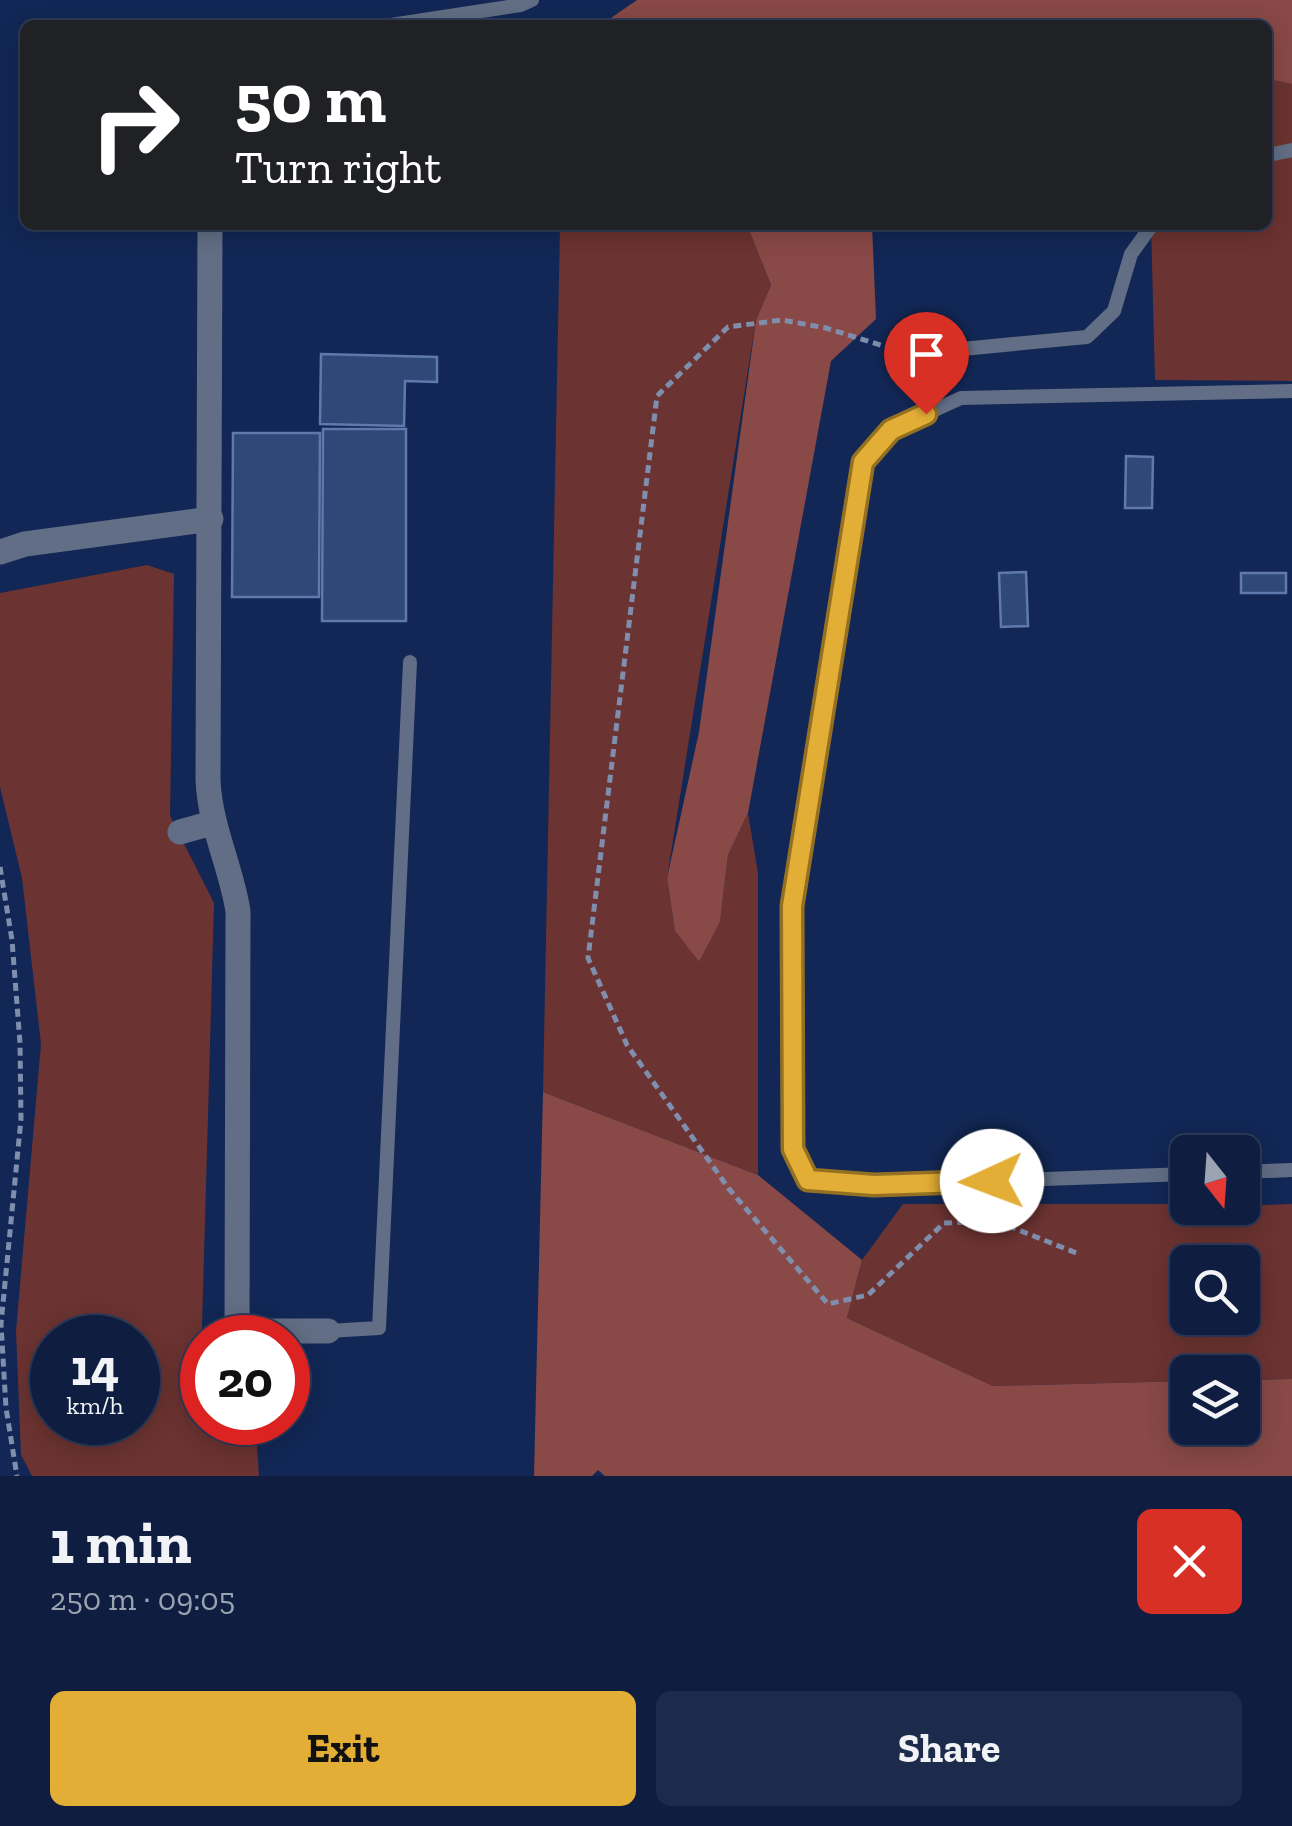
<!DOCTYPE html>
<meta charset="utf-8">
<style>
:root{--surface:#0e1d40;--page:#1c2a4b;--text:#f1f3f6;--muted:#9ba2b1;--line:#2e3b59;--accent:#e3ae35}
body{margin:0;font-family:"Zilla Slab",serif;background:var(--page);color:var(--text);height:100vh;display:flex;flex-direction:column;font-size:38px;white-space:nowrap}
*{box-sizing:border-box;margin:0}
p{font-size:32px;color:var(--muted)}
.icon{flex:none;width:55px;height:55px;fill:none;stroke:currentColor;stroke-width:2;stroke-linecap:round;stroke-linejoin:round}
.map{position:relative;height:1476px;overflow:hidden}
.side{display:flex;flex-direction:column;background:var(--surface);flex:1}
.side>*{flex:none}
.top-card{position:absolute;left:20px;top:20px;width:1252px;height:210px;border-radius:15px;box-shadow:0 5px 25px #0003,0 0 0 2px var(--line);background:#202124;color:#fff;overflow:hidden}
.needle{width:65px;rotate:163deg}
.tools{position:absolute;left:1170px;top:1135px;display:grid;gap:20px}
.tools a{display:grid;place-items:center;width:90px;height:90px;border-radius:15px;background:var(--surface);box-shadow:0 5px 25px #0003,0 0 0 2px var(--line);font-size:50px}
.speed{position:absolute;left:30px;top:1315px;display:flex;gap:20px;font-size:50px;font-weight:700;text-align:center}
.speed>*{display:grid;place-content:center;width:130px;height:130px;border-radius:50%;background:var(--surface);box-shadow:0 5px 25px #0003,0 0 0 2px var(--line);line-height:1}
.speed small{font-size:25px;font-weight:400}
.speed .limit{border:15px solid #d22;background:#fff;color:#111}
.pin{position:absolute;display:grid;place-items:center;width:85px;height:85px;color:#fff;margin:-102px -42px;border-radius:50% 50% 50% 0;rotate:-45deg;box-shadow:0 0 10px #0007}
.pin .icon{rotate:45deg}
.me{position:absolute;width:110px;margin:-55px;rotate:268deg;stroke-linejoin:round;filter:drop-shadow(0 0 8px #0008)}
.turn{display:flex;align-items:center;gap:35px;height:210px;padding:0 50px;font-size:45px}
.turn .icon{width:130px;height:130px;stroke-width:2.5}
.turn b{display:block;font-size:70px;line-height:85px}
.round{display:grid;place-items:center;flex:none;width:105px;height:105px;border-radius:15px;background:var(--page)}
.headline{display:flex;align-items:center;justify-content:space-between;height:170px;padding:0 50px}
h1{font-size:60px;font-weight:800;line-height:75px}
.primary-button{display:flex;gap:20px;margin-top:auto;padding:20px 50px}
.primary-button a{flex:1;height:115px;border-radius:15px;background:var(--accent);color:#111;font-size:40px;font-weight:800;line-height:115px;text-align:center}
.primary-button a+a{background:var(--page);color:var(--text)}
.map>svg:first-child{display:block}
</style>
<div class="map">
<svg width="1292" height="1476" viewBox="0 0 1292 1476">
<rect width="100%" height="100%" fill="#122755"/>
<g fill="#6b3331" fill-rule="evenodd">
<path d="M1268,79l24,5v297l-137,-1 -4,-155h117z"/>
<path d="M560,225h187l24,60 -15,35 -89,558 8,53 24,31 21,-40 8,-67 20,-42 10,60v302l-215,-83z"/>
<path d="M147,565l27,9 -4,242 44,87 -14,494 2,25 27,1 28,23 2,30h-227l-11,-21 -5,-124 25,-287 -19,-166 -22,-91v-194zM52,1338h86v84h-86z"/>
<path d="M903,1204h284l1,4 104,-4v175l-49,1 -1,-8h-54l-1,9 -194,5 -146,-68 15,-58zM1188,1262h54v56h-54z"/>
</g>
<g fill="#894946">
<path d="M637,0h655v84l-24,-5v-54h-658l-2,-5z"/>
<path d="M747,225h125l4,94 -45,42 -83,452 -20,42 -8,67 -21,40 -24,-31 -8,-53 32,-146 57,-412 15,-35z"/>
<path d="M543,1092l215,83 104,85 -15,58 146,68 194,-5 1,47h54l1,-48 49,-1v97h-687l-7,-6 -6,6h-58z"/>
</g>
<g fill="#304878" stroke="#5f79ad" stroke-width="2.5">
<path d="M321,354l116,3v25l-32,-1 -1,45 -84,-2z"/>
<path d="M323,429h83v192h-84z"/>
<path d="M233,433h87l-1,164h-87z"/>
<path d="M1126,456l27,1 -1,51h-27z"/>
<path d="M1026,572l2,54 -27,1 -2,-54z"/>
<rect x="1241" y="573" width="45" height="20"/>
</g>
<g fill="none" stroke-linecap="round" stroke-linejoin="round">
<g stroke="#808eae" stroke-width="5" stroke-dasharray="8 5" stroke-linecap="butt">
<path d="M893,349l-67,-21 -44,-8 -54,7 -71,69 -69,562 39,87 102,144 99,115 40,-9 76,-72 52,-2 83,33"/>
<path d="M0,867l12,73 8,103 1,76 -20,205 5,84 11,68"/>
</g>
<g stroke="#626e85" stroke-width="14">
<path d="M391,25l130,-20 11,-5"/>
<path d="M1268,155l24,-5"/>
<path d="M910,354l177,-17 27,-26 17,-57 21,-29"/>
<path d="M1242,1172l50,-2"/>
<path d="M1188,1174l-314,11 -66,-5 -15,-31 -1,-244 71,-442 28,-33 70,-32 331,-7"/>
<path d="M328,1331l51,-3 31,-666"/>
</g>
<g stroke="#626e85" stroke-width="25">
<path d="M210,225l-2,555c2,47 23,86 30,131l-1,427"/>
<path d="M0,552l25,-8 186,-25"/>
<path d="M180,832l32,-9"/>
<path d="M237,1331h91"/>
</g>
</g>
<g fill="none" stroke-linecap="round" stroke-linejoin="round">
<g stroke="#947122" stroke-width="25">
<path id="route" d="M926,414l-35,16 -28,32 -71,444 1,243 15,31 66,5 118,-4"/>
</g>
<use href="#route" stroke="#e3ae35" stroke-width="18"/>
</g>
</svg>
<div class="tools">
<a><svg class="needle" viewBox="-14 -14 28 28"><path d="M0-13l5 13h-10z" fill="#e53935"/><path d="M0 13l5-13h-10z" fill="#9ba2b1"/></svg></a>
<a><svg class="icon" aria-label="search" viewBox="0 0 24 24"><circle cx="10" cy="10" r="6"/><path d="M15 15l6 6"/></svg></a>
<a><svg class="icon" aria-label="layers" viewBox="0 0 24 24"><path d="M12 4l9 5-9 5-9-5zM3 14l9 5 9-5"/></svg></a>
</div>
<div class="speed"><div>14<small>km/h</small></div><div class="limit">20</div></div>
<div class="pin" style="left:926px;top:414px;background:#d93025"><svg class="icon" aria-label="arrive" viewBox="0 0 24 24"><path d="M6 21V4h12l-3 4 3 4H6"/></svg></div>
<svg class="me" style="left:992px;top:1181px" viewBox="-20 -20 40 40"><circle r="19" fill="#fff"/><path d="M0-13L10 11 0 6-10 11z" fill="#e3ae35"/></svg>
<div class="top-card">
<div class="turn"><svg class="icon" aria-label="right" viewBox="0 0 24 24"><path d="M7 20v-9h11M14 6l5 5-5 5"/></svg><div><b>50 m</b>Turn right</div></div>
</div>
</div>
<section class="side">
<div class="headline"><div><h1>1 min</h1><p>250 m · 09:05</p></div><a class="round" style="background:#d93025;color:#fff"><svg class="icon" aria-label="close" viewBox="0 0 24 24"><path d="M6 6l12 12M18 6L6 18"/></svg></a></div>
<div class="primary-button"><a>Exit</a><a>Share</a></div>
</section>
